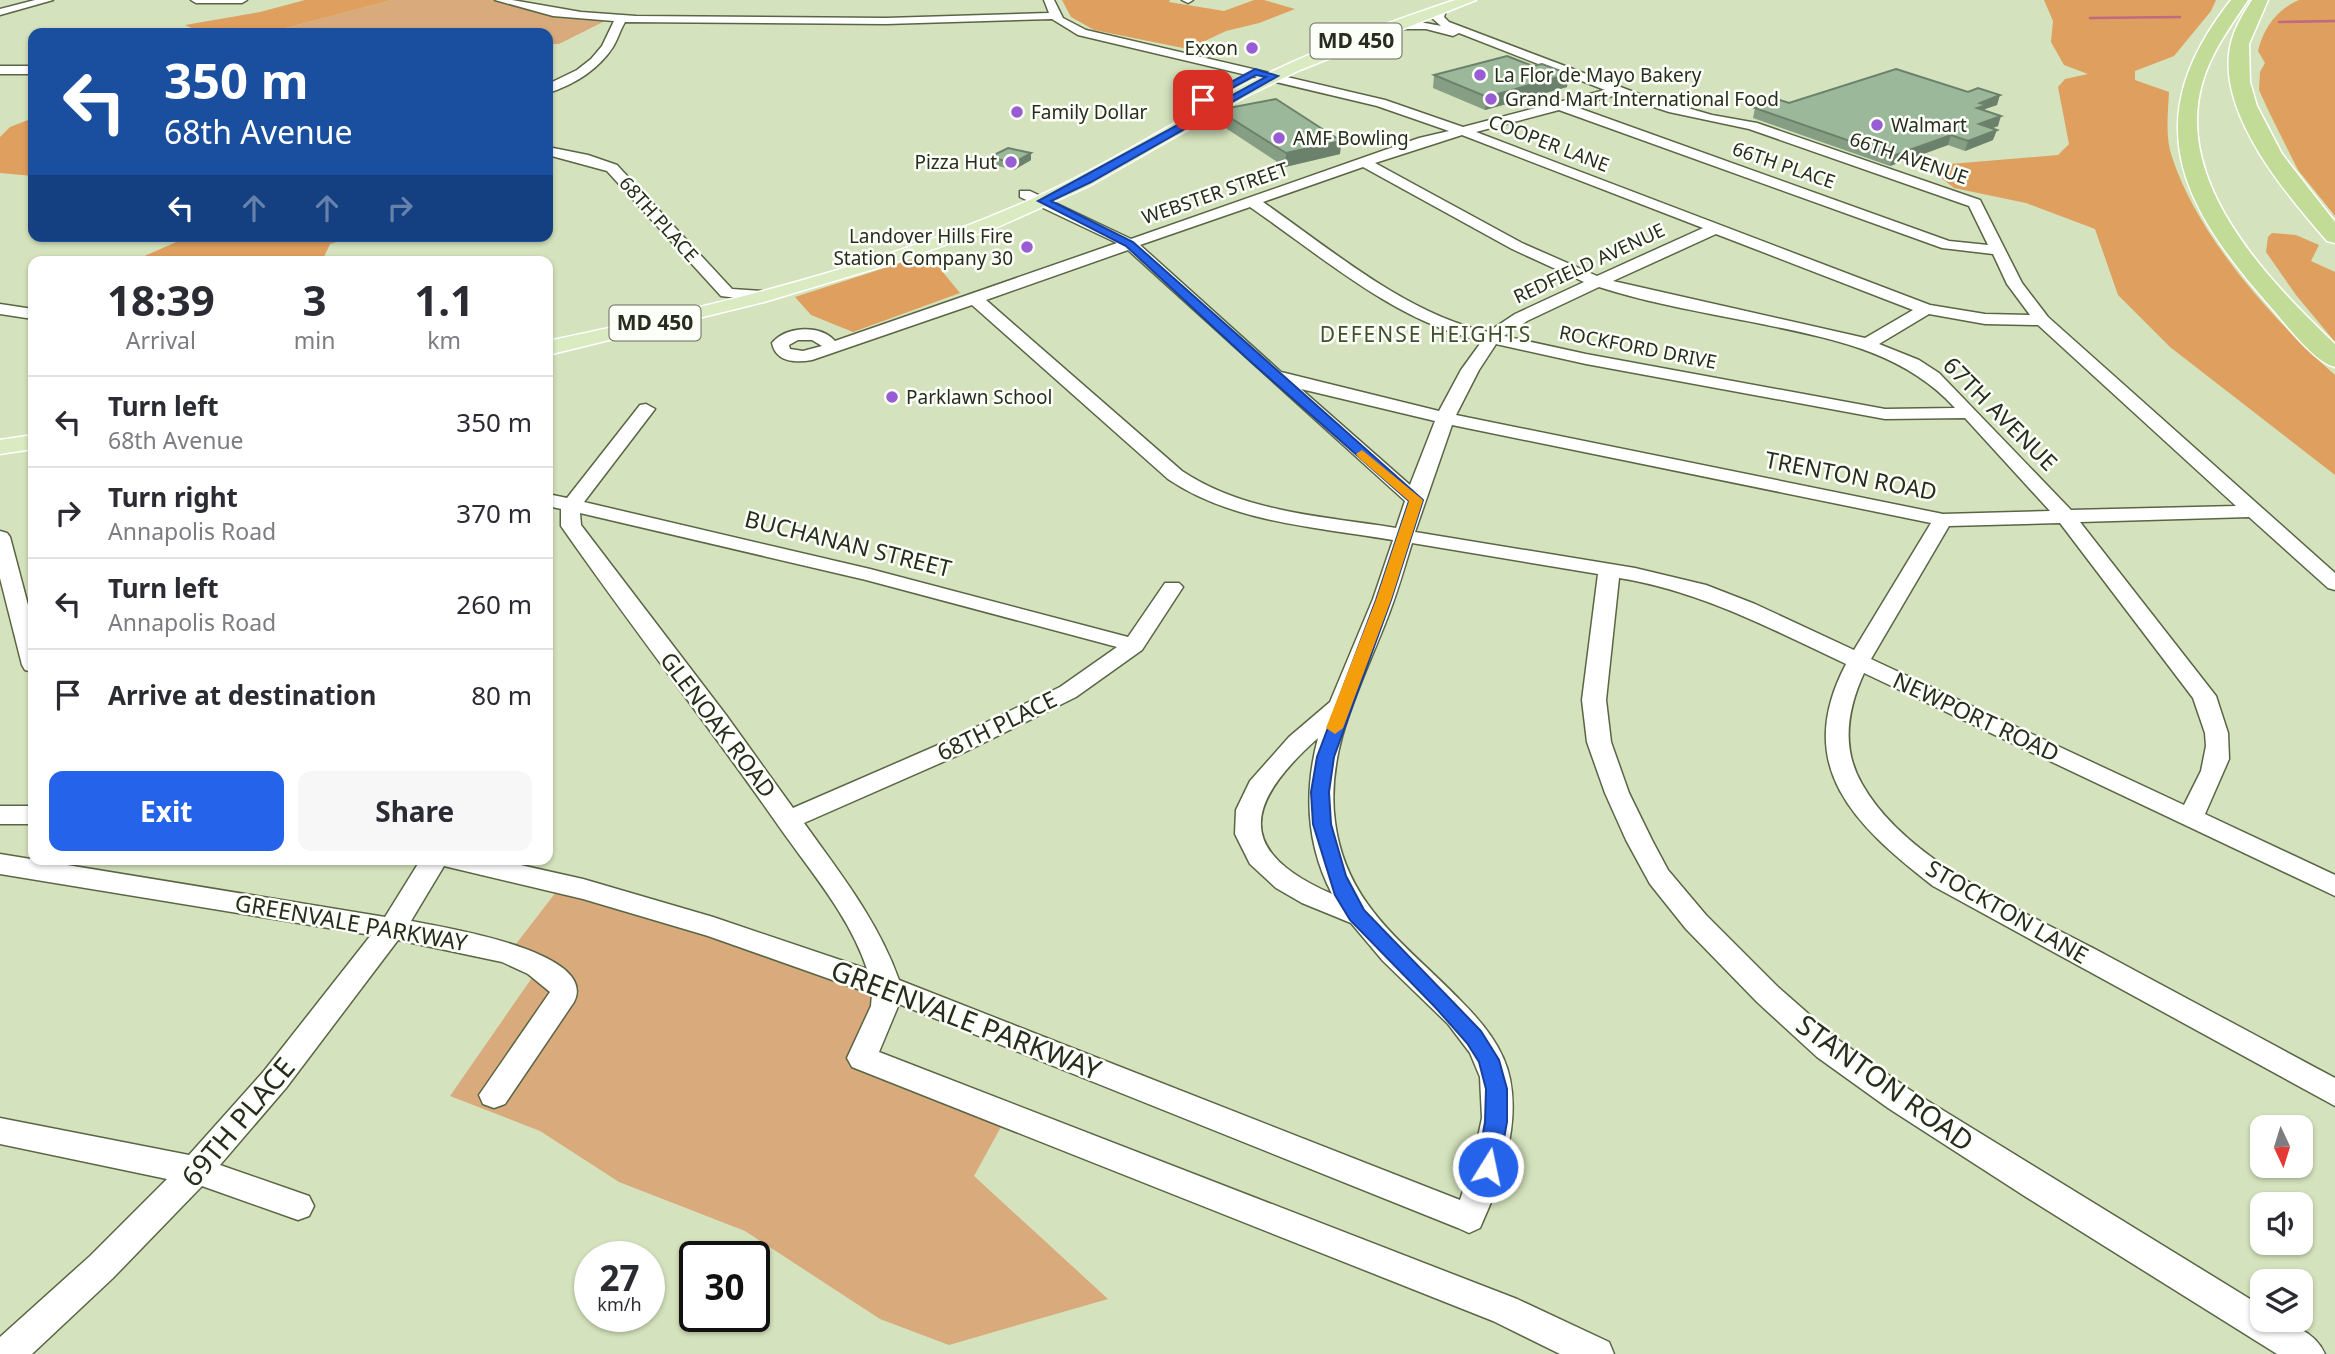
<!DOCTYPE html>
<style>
:root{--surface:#fff;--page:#f7f7f7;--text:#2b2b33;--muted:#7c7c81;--line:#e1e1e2;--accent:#2563eb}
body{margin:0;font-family:"Noto Sans",sans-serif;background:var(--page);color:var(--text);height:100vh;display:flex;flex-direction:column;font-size:26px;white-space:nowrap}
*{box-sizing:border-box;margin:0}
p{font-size:23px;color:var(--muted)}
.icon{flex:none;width:38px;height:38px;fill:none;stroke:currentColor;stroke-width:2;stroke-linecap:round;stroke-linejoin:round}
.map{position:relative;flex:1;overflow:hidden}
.drawer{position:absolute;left:28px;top:256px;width:525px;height:609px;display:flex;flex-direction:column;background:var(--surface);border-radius:14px;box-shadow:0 2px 5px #0004}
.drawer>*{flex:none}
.banner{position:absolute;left:28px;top:28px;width:525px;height:214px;border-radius:14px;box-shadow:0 2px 5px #0004;background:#1a4fa0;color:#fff;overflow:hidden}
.needle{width:46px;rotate:176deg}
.controls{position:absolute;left:2250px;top:1115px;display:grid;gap:14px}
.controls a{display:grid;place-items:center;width:63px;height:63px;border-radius:14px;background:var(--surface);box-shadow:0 2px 5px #0004;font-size:35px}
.speed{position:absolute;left:574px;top:1241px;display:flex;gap:14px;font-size:35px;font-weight:700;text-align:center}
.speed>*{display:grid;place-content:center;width:91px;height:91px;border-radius:50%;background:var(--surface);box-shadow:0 2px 5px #0004;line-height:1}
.speed small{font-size:18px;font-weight:400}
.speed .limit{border:4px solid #111;border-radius:10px;background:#fff;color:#111}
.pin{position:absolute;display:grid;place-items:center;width:60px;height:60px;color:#fff;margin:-30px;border-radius:14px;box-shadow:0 4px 10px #0006}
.me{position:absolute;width:77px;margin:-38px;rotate:10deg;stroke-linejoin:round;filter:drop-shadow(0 0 5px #0008)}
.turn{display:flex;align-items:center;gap:24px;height:147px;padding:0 21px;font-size:32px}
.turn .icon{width:91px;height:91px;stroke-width:2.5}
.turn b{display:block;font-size:49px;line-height:60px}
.lanes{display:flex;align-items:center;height:66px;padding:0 21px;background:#0003;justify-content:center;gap:35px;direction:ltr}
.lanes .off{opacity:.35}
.eta{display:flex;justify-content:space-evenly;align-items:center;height:119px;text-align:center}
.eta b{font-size:42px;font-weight:700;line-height:49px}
.cta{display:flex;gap:14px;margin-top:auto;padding:14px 21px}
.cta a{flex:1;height:80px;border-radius:14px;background:var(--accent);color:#fff;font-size:28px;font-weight:700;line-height:80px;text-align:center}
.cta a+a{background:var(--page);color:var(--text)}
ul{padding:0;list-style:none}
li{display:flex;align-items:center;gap:21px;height:91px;padding:0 21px;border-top:2px solid var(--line)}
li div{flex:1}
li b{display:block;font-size:26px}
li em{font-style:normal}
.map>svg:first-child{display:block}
</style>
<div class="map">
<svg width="2335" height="1354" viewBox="0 0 2335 1354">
<rect width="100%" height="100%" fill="#d4e3bd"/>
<g fill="#d9aa7c">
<path d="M392,0h109l112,17 -54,27h-11v-11h-281z"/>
<path d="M563,883l324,105 -25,70 146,56 -34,62 134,123 -159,46 -69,-26 -135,-88 -126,-49 -79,-51 -90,-35 86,-124 -27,-19z"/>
</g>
<g fill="#df9f5e">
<path d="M305,0h87l-125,33h-76l5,-3 -11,-5 75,-13z"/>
<path d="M1062,0h108l-1,2 55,9 30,-11h10l31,9 -36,14 -33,8 -38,18 -94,-19 -23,-13z"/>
<path d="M2044,0h172l-5,11 -37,45 -39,15v9l34,12c-1,21 -4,45 3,65 26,80 101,163 163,218v100l-165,-128 -52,-52 -23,-66 -69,-26 -72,-15 -14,-11 10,-13 108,-9 11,-11 -11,-57 7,-8 23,-5 -24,-9 -13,-23 2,-21z"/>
<path d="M2299,0h36v216l-37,-46 -28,-56 -11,-24 1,-18 5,-9 -7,-12c5,-22 19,-42 41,-51z"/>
<path d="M33,118v58l-33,-3v-36l10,-10z"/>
<path d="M2272,233l24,2 23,10 -8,16 24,11v70l-39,-47 -30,-43 2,-15z"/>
<path d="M190,236h167l-27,8 -8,17h-189z"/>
<path d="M928,254l32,39 -107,39 -42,-17 -16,-18z"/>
</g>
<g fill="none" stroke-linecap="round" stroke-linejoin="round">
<g stroke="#c06a80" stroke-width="2.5">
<path d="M2090,18l90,-1"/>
<path d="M2279,22l56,-1"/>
</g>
<g stroke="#596544" stroke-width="3">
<g id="minor">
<path d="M35,0h18l-53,15v-6z"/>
<path d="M191,0h56l-5,3h-46z"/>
<path d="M495,0h17l69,12 55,4 250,2 163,-5 -5,-13h10l9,18 23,12 299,70 78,27 142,-37 -146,-57 -6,3 -27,-7h-28l-6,-3c13,-8 35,-3 49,0l-9,-8 4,-9 4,-1 6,3 -2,6 5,5 190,72 73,21 45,8 223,77 42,83 26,34 287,256v17l-7,-2 -79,-71 -169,5 136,174 12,37 1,26 -24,55 130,61v21l-471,-223c-17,37 -23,75 -2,111 45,80 166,129 244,171 76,41 153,82 229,123v28l-402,-220c-78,-61 -141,-119 -87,-222 -74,-35 -146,-73 -227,-86l-13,122 5,42 18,51 23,47 16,30 38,45 71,71 60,53 73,51 353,217v13c24,0 52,11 62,34h-48l-251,-157 -138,-89 -71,-51 -60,-55 -71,-73 -36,-45 -24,-44 -21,-47 -18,-51 -5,-42 16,-126 -186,-31c-8,26 -15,51 -25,76 -25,65 -62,130 -52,203 11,84 70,121 125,178 22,22 44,48 50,79 10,49 -10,105 -30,149l-11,5 -11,-5 -559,-224 -20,48 638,247 92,43 5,12h-54l-67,-33 -641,-254 -5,-9 24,-52 1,-12 -164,-58 -125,-37 -139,-33 -33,55c30,6 189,30 163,81l-69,102 -11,4 -11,-4 -4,-9 71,-103 -22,-18 -26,-12 -104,-22 -112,148 -66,77 89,31 5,10 -5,10 -11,4 -96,-34 -89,92 -81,76h-32v-17l90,-81 77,-77 -167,-35v-26l189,37 75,-84 107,-136 -371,-61v-20l385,63 36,-58h73l89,20 130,38 154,52c-17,-52 -56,-97 -87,-141 -71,-102 -148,-200 -219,-302v-17l-13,-3v-12l19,4 73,-93 6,-1 9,5 -71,93 286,67 258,68 37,-54h14l4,4 -41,63 -66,47 -115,57 -157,69c36,50 74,98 95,157l561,220 13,-40 9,-42 -2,-41 -10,-24 -22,-29 -65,-63 -32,-38 -49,-20 -26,-15 -26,-24 -15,-30 1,-24 14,-29 39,-44 41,-35 43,-103 20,-59c-76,-13 -160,-17 -225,-61l-196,-174 -160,55c-17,3 -36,2 -40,-17 14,-17 48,-19 63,-2l282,-98 -97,-46v-6h10l101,48 288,-101 30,-7 -72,-25 -299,-71 -26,-16 -166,5 -261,-2c-5,8 -7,17 -12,25 -15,23 -40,38 -65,46v-9l29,-14 14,-11 11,-13 12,-25 -61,-5zM1617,95l52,17 80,17 220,77 19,39 -39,-4 -376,-135zM1559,110l383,138 51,6 14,30 23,31 -45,-1 -55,-9 -454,-173zM1462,135l241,93 -106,48 -75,-33 -147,-80zM1363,167l149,82 72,33 -69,32 -27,18c-82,-18 -156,-82 -225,-130zM1250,207c73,50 144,114 232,134l-21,29 -22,41 -158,-39 -141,-127zM1716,234l197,76 -48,28 -252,-57zM1128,250l277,251 -9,27c-73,-12 -151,-15 -214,-57l-196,-171zM1599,287c53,17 108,26 163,37 71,15 142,28 193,84l-70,1 -299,-55 -82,-18 23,-15zM1929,314l56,10 53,1 198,181 -165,4 -132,-137 -20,-13 -40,-16zM798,340h14l10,6 -19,5 -13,-2 -1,-4zM1496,344l90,20 299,55 80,-1 85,93 -107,3 -487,-99 23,-45zM1301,389l134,32 -25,64zM1452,425l479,98 -77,127 -99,-46 -49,-19 -71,-17 -220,-36zM580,513l286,67 251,67 -57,40 -115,55 -152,66 -67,-93 -145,-190zM2060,523l133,175 12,35 1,13 -5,25 -17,34 -313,-146 78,-133zM1318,738c-14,53 -12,106 14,156 -99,-43 -86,-92 -14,-156z"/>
<path d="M1182,0h11l-5,3z"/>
<rect x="0" y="66" width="33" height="8"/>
<path d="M548,147l40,8 29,10 115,124 30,2 8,5 -8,5 -41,-5 -114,-125 -59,-16z"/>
<path d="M0,304l33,5v10l-33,-5z"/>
<path d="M0,531l7,2 3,4 23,87v48l-8,-2 -3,-5 -22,-87z"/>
<rect x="0" y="806" width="33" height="18"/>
</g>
</g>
<g stroke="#fff" stroke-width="3">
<g id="major">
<path d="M1455,0h21l-176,70 -55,27 -156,89 -89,40 -113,39 -123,37 -216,53v-14c163,-34 334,-75 486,-143 70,-31 134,-73 201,-108 70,-37 145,-65 220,-90z"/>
<path d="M33,435v14l-33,5v-14z"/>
</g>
</g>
<g stroke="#fff" stroke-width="3">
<g id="highway">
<path d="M2231,0h17c-18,27 -37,52 -46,84 -28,100 67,197 133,260v23c-21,-5 -50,-44 -65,-61 -91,-103 -133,-187 -39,-306z"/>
<path d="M2252,0h16l-19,44 1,38 7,24 25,48 53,68v21l-8,-2c-40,-46 -105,-122 -98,-187 2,-20 12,-37 23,-54z"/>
</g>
</g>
<use href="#minor" fill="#fff" fill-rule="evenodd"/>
<use href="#major" fill="#daeac1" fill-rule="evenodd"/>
<use href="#highway" fill="#c2dc97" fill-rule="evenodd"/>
</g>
<g fill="#859e84">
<path d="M1533,66l36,8 -2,13 -82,23 -52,-22 1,-13z"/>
<path d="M1789,103l208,2 -12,4 -1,2 14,15 -7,3 2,11 -28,11 -17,-6 -58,21 -137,-48 2,-10z"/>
<path d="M1218,110l123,31 -1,13 -55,13 -67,-44z"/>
<path d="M990,157l41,3 -17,10 -24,-6z"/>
</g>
<g fill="#6c816c">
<path d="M1569,74l-2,13 -82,23 2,-13z"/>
<path d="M2000,95l-3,10 -12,4 -2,6 -6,-7 3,-5z"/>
<path d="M2001,116l-3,10 -22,8 3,-10z"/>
<path d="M1997,130l-4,10 -28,11 3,-10z"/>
<path d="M1951,135l-3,10 -58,21 3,-10z"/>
<path d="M1341,141l-1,13 -55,13 1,-14z"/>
<path d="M1031,153v7l-17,10 -1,-7z"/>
</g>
<g fill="#9bb89a" stroke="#6c816c" stroke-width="2">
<path d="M1507,56l26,10 9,-2 27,10 -82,23 -53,-22z"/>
<path d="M1896,69l72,23 10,-4 22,7 -20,8 7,2 -10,3 24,8 -22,8 18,6 -29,11 -17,-6 -58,21 -138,-48 25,-8 9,3z"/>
<path d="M1276,99l65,42 -55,12 -68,-43z"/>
<path d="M1008,148l23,5 -18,10 -23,-6z"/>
</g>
<path fill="#2563eb" stroke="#184099" stroke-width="2" d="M1255,69l23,7 -187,106 -40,19 82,41 290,258 -32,100 -57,157 -5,35 2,32 15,52 18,34 117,121 18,29 8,29v33l-8,45 -4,7 -7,3 -8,-3 -3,-7 8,-45 1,-33 -7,-27 -12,-19 -32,-36 -85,-87 -15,-25 -22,-71 -2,-32 6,-35 59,-157 33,-99 -159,-140 -124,-115 -88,-45 228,-124 -10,-2 -50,27 -8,-2z"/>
<path fill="#f59e0b" d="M1362,450l61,50 -32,100 -48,128 -8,6 -9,-6 50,-128 33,-99 -51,-44 -2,-3z"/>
<g fill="#985cd4" stroke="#fcfff7" stroke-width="2.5">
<circle cx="1252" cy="48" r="7"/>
<circle cx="1480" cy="75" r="7"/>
<circle cx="1491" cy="99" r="7"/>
<circle cx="1017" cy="112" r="7"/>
<circle cx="1877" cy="125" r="7"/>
<circle cx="1279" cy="138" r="7"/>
<circle cx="1011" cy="162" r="7"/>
<circle cx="1027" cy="247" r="7"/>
<circle cx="892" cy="397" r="7"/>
</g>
<g text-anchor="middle" stroke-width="5" stroke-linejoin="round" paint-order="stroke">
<g font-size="19" fill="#272c1e" stroke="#fcfff7" text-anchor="start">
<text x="1238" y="55" text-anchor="end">Exxon</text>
<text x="1494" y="82">La Flor de Mayo Bakery</text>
<text x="1505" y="106">Grand Mart International Food</text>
<text x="1031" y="119">Family Dollar</text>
<text x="1891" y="132">Walmart</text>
<text x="1293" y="145">AMF Bowling</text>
<text x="997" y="169" text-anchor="end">Pizza Hut</text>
<text x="1013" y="243" text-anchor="end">Landover Hills Fire<tspan x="1013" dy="22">Station Company 30</tspan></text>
<text x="906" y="404">Parklawn School</text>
</g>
<g font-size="19" fill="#272c1e" stroke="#fcfff7">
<text transform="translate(1549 143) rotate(21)" y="7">COOPER LANE</text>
<text transform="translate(1909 158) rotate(19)" y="7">66TH AVENUE</text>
<text transform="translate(1784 165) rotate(19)" y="7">66TH PLACE</text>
<text transform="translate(1215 193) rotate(-19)" y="7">WEBSTER STREET</text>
<text transform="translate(659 219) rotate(48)" y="7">68TH PLACE</text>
<text transform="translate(1589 263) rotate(-25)" y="7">REDFIELD AVENUE</text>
<text transform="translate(1638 347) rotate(11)" y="7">ROCKFORD DRIVE</text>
</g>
<g fill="#fcfff7" stroke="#676b5f" stroke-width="2">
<rect x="1310.5" y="23.5" width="91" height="35" rx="5"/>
<rect x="609.5" y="305.5" width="91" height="35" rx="5"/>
</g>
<g font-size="21" font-weight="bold" fill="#272c1e">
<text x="1356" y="48">MD 450</text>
<text x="655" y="330">MD 450</text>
</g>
<g font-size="21" letter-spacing="2" fill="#414d2c" stroke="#fcfff7">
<text x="1426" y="342">DEFENSE HEIGHTS</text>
</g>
<g font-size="23" fill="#272c1e" stroke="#fcfff7">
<text transform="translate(2000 414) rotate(45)" y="8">67TH AVENUE</text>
<text transform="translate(1851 476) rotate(11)" y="8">TRENTON ROAD</text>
<text transform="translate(848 544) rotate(14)" y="8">BUCHANAN STREET</text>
<text transform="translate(1976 717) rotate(25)" y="8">NEWPORT ROAD</text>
<text transform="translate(718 725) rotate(53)" y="8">GLENOAK ROAD</text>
<text transform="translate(997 726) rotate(-26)" y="8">68TH PLACE</text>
<text transform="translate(2007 912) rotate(30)" y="8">STOCKTON LANE</text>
<text transform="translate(351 923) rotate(10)" y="8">GREENVALE PARKWAY</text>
</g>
<g font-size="28" fill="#272c1e" stroke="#fcfff7">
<text transform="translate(966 1020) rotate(21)" y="10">GREENVALE PARKWAY</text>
<text transform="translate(1885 1083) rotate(36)" y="10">STANTON ROAD</text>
<text transform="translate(238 1122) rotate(-50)" y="10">69TH PLACE</text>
</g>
</g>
</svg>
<div class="controls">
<a><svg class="needle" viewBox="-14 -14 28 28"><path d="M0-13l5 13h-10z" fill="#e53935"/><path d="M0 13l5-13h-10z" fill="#7c7c81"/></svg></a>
<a><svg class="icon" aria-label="sound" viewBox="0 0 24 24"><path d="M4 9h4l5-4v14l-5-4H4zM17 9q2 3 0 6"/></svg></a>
<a><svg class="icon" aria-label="layers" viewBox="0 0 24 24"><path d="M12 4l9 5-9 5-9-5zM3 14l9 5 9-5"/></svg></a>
</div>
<div class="speed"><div>27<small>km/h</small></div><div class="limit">30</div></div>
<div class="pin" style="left:1203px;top:100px;background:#d93025"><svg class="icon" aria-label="arrive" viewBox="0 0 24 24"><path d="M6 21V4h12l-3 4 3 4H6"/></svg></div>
<svg class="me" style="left:1488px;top:1167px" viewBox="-20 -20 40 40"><circle r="17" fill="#2563eb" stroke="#fff" stroke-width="3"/><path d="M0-11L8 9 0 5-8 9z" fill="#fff"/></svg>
<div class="banner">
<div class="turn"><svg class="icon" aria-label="left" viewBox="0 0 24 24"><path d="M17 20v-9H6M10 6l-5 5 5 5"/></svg><div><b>350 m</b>68th Avenue</div></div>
<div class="lanes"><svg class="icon" aria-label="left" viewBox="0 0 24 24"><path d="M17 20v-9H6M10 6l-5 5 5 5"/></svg><svg class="icon off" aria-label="ahead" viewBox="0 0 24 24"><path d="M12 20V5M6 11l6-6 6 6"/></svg><svg class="icon off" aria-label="ahead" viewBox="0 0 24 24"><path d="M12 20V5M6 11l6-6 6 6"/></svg><svg class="icon off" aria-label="right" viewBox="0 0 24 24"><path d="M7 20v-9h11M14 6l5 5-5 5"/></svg></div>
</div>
<section class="drawer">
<div class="eta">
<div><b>18:39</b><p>Arrival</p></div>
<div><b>3</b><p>min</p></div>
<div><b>1.1</b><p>km</p></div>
</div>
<ul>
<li><svg class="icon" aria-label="left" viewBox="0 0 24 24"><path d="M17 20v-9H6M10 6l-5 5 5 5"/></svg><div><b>Turn left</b><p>68th Avenue</p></div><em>350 m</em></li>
<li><svg class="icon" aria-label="right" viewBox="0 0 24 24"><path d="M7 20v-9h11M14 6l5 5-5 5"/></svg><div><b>Turn right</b><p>Annapolis Road</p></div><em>370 m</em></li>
<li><svg class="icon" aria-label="left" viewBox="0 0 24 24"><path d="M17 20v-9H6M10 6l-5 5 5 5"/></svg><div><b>Turn left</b><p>Annapolis Road</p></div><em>260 m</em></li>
<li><svg class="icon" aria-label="arrive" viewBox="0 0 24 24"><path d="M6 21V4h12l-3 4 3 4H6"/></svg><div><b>Arrive at destination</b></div><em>80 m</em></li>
</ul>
<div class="cta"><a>Exit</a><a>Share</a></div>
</section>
</div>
